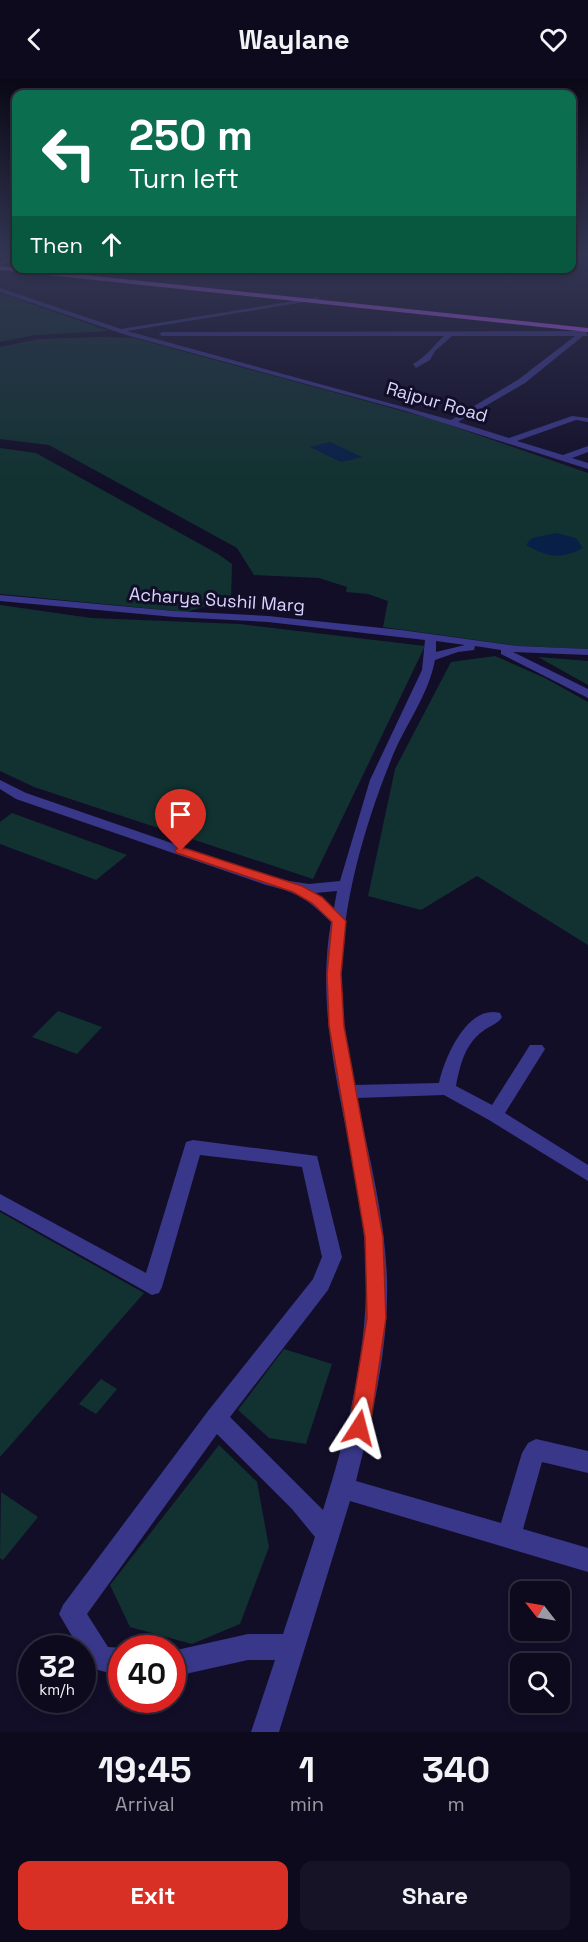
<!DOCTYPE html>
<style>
:root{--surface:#0e0a1e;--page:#171327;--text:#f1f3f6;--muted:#9b9aa4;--line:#2e2b3c;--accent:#d93025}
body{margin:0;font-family:"Space Grotesk",sans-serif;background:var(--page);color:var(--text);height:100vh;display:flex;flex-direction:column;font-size:22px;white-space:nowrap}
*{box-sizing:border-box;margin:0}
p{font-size:20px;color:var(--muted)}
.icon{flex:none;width:33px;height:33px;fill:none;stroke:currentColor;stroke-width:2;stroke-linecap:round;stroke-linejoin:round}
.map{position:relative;height:1654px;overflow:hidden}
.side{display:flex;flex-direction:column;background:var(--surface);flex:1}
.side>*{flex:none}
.hud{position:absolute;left:12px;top:12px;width:564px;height:183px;border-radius:12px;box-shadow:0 3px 9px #0003,0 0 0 2px var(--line);background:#0b6e4f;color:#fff;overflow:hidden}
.needle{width:39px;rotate:301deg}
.fabs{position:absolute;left:510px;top:1503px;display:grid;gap:12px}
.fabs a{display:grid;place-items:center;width:60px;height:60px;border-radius:12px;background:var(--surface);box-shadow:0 3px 9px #0003,0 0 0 2px var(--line);font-size:30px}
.speed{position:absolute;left:18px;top:1557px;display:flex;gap:12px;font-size:30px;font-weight:700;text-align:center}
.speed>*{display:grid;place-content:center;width:78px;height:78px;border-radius:50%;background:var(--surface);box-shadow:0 3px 9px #0003,0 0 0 2px var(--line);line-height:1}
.speed small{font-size:15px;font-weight:400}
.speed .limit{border:9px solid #d22;background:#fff;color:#111}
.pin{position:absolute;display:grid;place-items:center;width:51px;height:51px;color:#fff;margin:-62px -26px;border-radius:50% 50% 50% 0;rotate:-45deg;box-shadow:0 0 6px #0007}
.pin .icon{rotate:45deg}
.me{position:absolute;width:66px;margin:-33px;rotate:9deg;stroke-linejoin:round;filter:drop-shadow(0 0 4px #0008)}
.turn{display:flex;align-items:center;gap:21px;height:126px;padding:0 18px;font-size:27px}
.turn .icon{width:78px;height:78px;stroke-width:2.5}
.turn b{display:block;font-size:42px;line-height:51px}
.then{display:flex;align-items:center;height:57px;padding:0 18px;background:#0003;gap:12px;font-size:22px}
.eta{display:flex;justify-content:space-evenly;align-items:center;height:102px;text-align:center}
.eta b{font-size:36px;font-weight:700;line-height:42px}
.button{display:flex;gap:12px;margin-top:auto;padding:12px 18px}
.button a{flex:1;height:69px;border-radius:12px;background:var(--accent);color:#fff;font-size:24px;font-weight:700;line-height:69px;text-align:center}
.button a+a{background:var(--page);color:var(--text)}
header{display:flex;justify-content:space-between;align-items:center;height:78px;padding:0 18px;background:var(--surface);font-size:27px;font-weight:700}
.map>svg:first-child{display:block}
</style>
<header><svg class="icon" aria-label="back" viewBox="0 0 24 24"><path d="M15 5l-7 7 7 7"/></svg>Waylane<svg class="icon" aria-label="heart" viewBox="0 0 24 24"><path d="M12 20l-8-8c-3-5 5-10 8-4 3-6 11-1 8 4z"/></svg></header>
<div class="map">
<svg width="588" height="1654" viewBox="0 0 588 1654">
<rect width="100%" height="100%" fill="#120e28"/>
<g fill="#113230">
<path d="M0,215l109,38 -74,4 -35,7z"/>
<path d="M101,259l33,1 298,81 156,54v176l-69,-3 -136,-19 5,-26 -20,-7 -22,-2 1,-5 -28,-9 -65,-3 -17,-27 -188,-103 -49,-6v-92l39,-8z"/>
<path d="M0,370l36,5 182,101 14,10 -1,35 -45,13 -186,-18z"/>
<path d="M0,527l91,13 149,6 185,22 -112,233 -279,-92 -34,-16z"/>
<path d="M495,578l50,22 43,24v243l-111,-69 -56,34 -53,-14 27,-127 56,-107z"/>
<path d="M538,579l50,4v24z"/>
<path d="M12,735l115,42 -31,25 -96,-36v-22z"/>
<path d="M58,933l44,16 -25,27 -45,-17z"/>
<path d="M0,1134l144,81 -144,164z"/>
<path d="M284,1271l48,15 -26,80 -37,-6 -31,-28z"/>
<path d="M101,1301l16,10 -21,25 -17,-10z"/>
<path d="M219,1367l38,37 12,65 -29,77 -48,20 -62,-17 -20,-42z"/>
<path d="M1,1414l37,25 -35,43 -3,-2z"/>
</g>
<g fill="#082047">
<path d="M330,364l32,15 -21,5 -31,-15z"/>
<path d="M556,455l20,5 7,10c-23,12 -36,9 -57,-3l6,-7z"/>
</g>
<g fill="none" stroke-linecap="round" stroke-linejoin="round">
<g fill="#393789" fill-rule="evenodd">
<path d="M16,178v4l-16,5v-4z"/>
<path d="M0,210l121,41 198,-32 -2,3 -190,31 324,89 68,-41 56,-43h-123l-17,15 -5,9 -14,8 -3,-4c13,-7 20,-18 31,-28h-282l-3,-2 3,-2 424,-1 2,5h-5l-58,47 -67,39 51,16 63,-22 16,2v4l-12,-2 -59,21 46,14 25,-9v6l-16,6 16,5v6l-182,-58 -280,-76 -126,-43z"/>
<path d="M0,517l174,16 94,5 133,14 117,16 70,3v6l-75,-3 75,37v9l-87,-44v-4l-26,-4 -1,4 -16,2 -23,8c-7,37 -31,66 -44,100 -27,67 -49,144 -50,217 0,36 6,73 13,108l85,-2c5,-24 28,-79 61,-70l2,4c-4,7 -13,9 -19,14 -18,13 -23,34 -27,55l36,19 38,-60h12l3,4 -40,64 83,52v16l-99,-61 -45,-25 -87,3c12,59 28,119 30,180 2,69 -14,136 -31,203l145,42 21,-70 6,-10 8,-4 52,12v22l-46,-11 -19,67 65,19v24l-238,-71 -71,231h-28l24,-72h-27l-76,17v-26l76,-17h35l32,-97 -23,-28 -75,-75 -130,180 21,33 15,1 -1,26c-18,-2 -39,-3 -40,-26h-3l-20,-34 4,-9 145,-194 105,-132 9,-22 -20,-90 -102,-12 -38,132 -3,6 -7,2 -152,-85v-16l146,79 40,-131 7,-2 124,16 25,101 -14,33 -98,127 93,93c28,-88 50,-179 41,-273 -10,-106 -52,-207 -33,-315 -25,-24 -32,-29 -65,-37l-250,-86 -16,-10v-9l26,13 250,86 33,5 31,-3 30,-101 52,-110 3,-30 -157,-18 -94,-5 -174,-16zM436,563l29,4 -29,7zM337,813l-3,17 -19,-15z"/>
</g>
<path fill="#bf5cff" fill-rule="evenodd" d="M0,188l588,62v4l-588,-62z"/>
</g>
<linearGradient id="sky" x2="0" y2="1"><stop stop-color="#0a0816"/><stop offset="0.43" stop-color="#333653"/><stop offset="1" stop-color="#333653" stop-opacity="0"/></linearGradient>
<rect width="588" height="409" fill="url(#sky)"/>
<path fill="#d93025" stroke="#8d1f18" stroke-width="1.5" d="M181,769l121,39 20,11 24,24 -5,53 3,52 39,211 3,81 -16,110 -3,7 -8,2 -7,-2 -3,-7 18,-110 -2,-81 -36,-211 -2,-52 5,-52 -20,-19 -19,-11 -116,-39 -2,-2 2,-3z"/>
<g text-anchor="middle" stroke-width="6" stroke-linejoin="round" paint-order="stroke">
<g font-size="18" fill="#d9d5ff" stroke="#120e28">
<text transform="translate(437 324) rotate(16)" y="6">Rajpur Road</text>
<text transform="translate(217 522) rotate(4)" y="6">Acharya Sushil Marg</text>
</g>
</g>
</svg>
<div class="fabs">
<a><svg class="needle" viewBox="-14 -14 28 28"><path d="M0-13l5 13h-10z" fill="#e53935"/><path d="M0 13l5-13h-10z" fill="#9b9aa4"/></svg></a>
<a><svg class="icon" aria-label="search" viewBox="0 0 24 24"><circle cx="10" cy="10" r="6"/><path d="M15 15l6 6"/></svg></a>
</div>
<div class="speed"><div>32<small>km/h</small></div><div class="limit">40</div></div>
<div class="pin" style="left:181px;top:773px;background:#d93025"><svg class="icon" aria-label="arrive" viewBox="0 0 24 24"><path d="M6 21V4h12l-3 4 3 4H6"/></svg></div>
<svg class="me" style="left:359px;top:1350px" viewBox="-20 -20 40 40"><path d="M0-17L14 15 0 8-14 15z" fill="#d93025" stroke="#fff" stroke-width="4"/></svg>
<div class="hud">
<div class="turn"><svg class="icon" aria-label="left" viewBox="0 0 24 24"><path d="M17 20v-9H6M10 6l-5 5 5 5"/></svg><div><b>250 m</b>Turn left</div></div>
<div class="then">Then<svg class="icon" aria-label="ahead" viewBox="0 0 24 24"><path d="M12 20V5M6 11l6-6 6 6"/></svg></div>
</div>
</div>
<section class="side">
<div class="eta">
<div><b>19:45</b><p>Arrival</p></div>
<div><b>1</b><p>min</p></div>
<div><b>340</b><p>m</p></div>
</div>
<div class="button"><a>Exit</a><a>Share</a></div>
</section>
